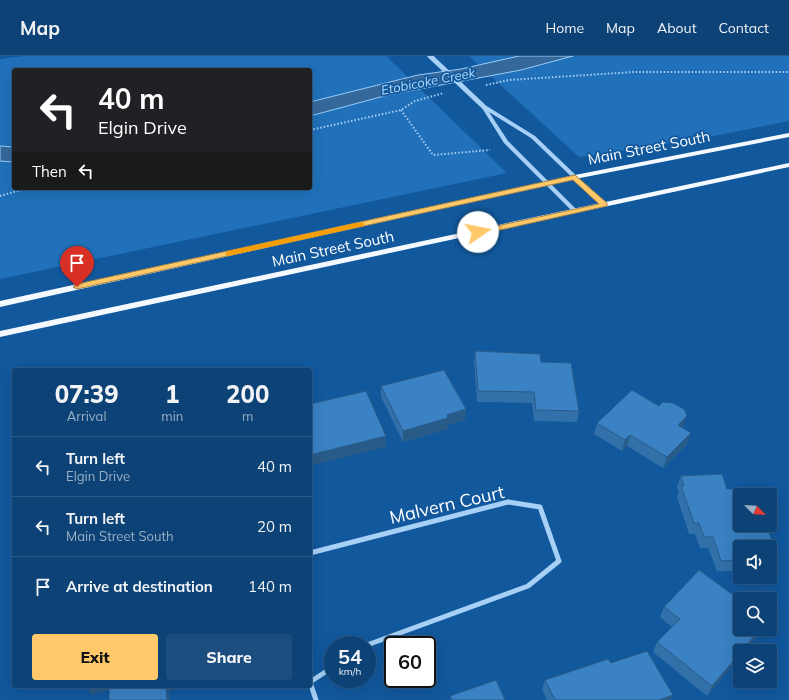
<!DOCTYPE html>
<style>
:root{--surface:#0d4276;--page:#1b4d7e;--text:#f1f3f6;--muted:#9ab0c5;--line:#2d5b88;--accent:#ffc96a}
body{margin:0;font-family:Mulish,sans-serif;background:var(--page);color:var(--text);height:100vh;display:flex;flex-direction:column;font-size:15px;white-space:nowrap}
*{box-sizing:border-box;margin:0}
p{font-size:13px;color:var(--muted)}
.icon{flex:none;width:22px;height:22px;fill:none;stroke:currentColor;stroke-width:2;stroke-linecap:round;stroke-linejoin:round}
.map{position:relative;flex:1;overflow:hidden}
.side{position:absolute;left:12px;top:312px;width:300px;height:320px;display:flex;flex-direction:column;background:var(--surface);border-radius:4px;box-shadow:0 4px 16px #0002,0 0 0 1px var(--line)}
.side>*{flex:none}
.guide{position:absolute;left:12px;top:12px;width:300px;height:122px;border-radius:4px;box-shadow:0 4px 16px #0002,0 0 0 1px var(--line);background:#202124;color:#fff;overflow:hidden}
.needle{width:26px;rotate:114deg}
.fabs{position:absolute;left:733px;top:432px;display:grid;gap:8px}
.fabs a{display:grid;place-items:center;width:44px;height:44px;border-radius:4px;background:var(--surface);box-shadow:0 4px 16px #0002,0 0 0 1px var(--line);font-size:20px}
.speed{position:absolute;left:324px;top:580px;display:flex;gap:8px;font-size:20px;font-weight:700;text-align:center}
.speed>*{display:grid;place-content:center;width:52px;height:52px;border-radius:50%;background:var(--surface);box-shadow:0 4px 16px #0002,0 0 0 1px var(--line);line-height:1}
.speed small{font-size:10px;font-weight:400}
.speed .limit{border:2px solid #111;border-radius:6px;background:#fff;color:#111}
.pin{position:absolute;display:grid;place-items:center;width:34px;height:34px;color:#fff;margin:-41px -17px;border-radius:50% 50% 50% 0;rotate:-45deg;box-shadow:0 0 4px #0007}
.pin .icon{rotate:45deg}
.me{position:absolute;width:44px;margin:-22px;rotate:78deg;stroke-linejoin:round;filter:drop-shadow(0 0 3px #0008)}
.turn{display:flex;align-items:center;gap:14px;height:84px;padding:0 20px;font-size:18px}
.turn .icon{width:52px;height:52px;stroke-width:2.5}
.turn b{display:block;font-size:28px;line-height:34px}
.then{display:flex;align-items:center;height:38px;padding:0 20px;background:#0003;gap:8px;font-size:15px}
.eta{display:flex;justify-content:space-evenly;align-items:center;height:68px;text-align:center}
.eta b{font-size:24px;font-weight:800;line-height:28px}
.primary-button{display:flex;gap:8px;margin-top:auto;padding:8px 20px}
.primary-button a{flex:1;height:46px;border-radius:4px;background:var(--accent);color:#111;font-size:16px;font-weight:800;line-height:46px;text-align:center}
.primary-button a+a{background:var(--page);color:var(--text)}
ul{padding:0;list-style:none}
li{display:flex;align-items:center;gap:12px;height:60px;padding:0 20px;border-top:1px solid var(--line)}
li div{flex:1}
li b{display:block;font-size:15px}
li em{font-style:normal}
header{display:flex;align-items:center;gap:24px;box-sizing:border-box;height:56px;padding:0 20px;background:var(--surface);border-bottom:1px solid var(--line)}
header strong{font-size:19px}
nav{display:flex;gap:22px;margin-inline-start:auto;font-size:14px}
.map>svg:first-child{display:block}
</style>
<header>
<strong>Map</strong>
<nav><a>Home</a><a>Map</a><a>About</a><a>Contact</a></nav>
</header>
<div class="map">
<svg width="789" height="644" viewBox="0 0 789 644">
<rect width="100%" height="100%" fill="#11589d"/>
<g fill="#2071ba" fill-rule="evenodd">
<path d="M23,0h363l121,117 -507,106v-220zM14,14h296v118h-296z"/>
<path d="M469,0h320v65l-96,19 -114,17z"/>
</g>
<g fill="#36699b" stroke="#98ccf8">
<path d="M519,0h54l-52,14 -133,25 -78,21v-14l108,-27 43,-6z"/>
<path d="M0,90l14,1v15l-14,-1z"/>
</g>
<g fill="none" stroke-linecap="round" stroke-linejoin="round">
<g stroke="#a6d0f5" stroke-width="2" stroke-dasharray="1.5 2" stroke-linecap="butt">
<path d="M486,29l23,-5 125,-8h155"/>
<path d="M401,54l32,45 57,-5"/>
<path d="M310,74l91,-20 14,-9 29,-8"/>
<path d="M0,140l27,-8"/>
</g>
<g stroke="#a6d0f5" stroke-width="5">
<path d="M310,497l198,-51 32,5 19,54 -31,25 -161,59"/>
<path d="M310,626l23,-15"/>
<path d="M310,626l6,18"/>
</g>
<path fill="#a6d0f5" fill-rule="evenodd" d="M481,49h4l50,31 71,68v2h-4l-71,-68 -42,-26 19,29 71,71 -1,1h-4l-70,-70 -22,-35z"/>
<g fill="#f4f9ff" fill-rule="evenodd">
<path d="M789,77v4l-214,42 -575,128v-6l575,-126z"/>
<path d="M789,107v4l-789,170v-6z"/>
</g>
<path stroke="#a6d0f5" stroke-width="5" d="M430,0l53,50"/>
</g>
<g fill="#3270a9">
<path d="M475,295l66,11 38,49 -2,11 -43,-1 -2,-18 -55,-1 -3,-40z"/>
<path d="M381,330l85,23 -1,11 -17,5v4l-45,13 -22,-45z"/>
<path d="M659,350l24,22 4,16 -24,24 -36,-22 -5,5 -28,-17 3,-11z"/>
<path d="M681,420l46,13 13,6 39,64 -5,10h-4v-22h-30v24h-23l-9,-23h-8l-5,-14h-6l-12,-37 2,-4 -2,-6z"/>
<path d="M664,551l76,22h23l-56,67 -54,-44 4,-10 15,-15 -12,-10z"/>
<path d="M611,607l62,32 -3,5h-123l-5,-10 3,-10z"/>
</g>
<g fill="#295b89">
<path d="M466,353l-1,11 -17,5v4l-45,13v-11l44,-16z"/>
<path d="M687,360l-4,11 -8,9 3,-11z"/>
<path d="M691,377l-4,11 -24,24 4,-11z"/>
<path d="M630,379l-3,11 -5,5 3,-11z"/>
<path d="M386,380v11l-76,19v-11z"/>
<path d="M760,573h3l-18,22h-3z"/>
<path d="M740,597v4l-33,39 5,-10z"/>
<path d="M86,630h25l2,3 -22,6z"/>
<path d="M166,630h15l1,2 -13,3 1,9h-3z"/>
<path d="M673,639l-3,5h-11z"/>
</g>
<g fill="#3a82c4" stroke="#295b89">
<path d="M475,295l65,3 1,8 30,1 8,48 -43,-1 -2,-18 -56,-1z"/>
<path d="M444,314l22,39 -19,6 1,3 -45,13 -22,-45z"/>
<path d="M632,334l27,16 4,-4 10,1 11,6 3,7 -9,9 13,8 -24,24 -37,-22 -5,5 -28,-17z"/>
<path d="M366,335l20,45 -76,19v-51z"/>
<path d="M722,418l5,15h17l3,6h-7v30h26l13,34h-9v-12h-30v13l-19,1 -8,-24h-9l-5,-14h-5l-13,-37h3l-3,-10z"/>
<path d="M699,514l41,30v29h20l-18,22h-2v2l-28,33 -55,-44 23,-23 -16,-12z"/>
<path d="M647,595l26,44 -14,5h-104l-10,-20 63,-21 3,4z"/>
<path d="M496,624l9,20h-53l-2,-4z"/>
<path d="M109,630h57l1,14h-58z"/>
</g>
<path fill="#ffc96a" stroke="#a68345" d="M575,119l32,28v3l-129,29 -4,-3 4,-2 121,-26 -26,-24 -496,109 -4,-2 4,-3z"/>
<path fill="#f59e0b" d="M361,166l3,1v3l-136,30 -3,-2 3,-3z"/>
<g text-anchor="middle" stroke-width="3.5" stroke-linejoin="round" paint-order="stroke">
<g font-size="13" font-style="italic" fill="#b3d9fb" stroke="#11589d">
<text transform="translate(428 25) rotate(-11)" y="5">Etobicoke Creek</text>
</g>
<g font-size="15" fill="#fff" stroke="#11589d">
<text transform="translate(649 92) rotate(-11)" y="5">Main Street South</text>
<text transform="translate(333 193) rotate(-12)" y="5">Main Street South</text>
</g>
<g font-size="18" fill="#fff" stroke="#11589d">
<text transform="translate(447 449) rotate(-13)" y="6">Malvern Court</text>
</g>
</g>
</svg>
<div class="fabs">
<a><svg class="needle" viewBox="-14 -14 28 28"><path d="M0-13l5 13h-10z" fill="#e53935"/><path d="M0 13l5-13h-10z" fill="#9ab0c5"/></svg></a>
<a><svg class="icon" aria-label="sound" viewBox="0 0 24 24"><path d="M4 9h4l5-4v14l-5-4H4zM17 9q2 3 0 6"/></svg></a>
<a><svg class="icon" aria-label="search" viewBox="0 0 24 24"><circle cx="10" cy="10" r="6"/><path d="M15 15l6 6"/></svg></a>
<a><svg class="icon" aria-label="layers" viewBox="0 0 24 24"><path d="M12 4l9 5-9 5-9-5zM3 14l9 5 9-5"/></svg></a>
</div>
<div class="speed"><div>54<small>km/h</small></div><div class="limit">60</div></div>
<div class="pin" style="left:77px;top:231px;background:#d93025"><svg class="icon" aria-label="arrive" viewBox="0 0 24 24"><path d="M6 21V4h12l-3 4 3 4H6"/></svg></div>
<svg class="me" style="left:478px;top:176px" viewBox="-20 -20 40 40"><circle r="19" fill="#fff"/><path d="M0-13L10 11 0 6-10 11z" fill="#ffc96a"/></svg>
<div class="guide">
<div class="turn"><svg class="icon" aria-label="left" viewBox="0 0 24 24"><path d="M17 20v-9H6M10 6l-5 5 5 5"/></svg><div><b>40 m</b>Elgin Drive</div></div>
<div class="then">Then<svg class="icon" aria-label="left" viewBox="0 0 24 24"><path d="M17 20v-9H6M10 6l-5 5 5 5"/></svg></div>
</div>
<section class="side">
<div class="eta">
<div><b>07:39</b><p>Arrival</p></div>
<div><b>1</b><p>min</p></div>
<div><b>200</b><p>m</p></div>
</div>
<ul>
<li><svg class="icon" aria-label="left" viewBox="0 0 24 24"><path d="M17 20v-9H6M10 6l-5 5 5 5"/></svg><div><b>Turn left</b><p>Elgin Drive</p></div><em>40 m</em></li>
<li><svg class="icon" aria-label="left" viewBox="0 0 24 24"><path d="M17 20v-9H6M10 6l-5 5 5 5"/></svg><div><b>Turn left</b><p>Main Street South</p></div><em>20 m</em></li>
<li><svg class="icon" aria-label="arrive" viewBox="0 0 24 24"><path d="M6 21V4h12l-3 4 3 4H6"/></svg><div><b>Arrive at destination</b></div><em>140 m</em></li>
</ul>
<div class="primary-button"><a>Exit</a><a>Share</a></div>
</section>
</div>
